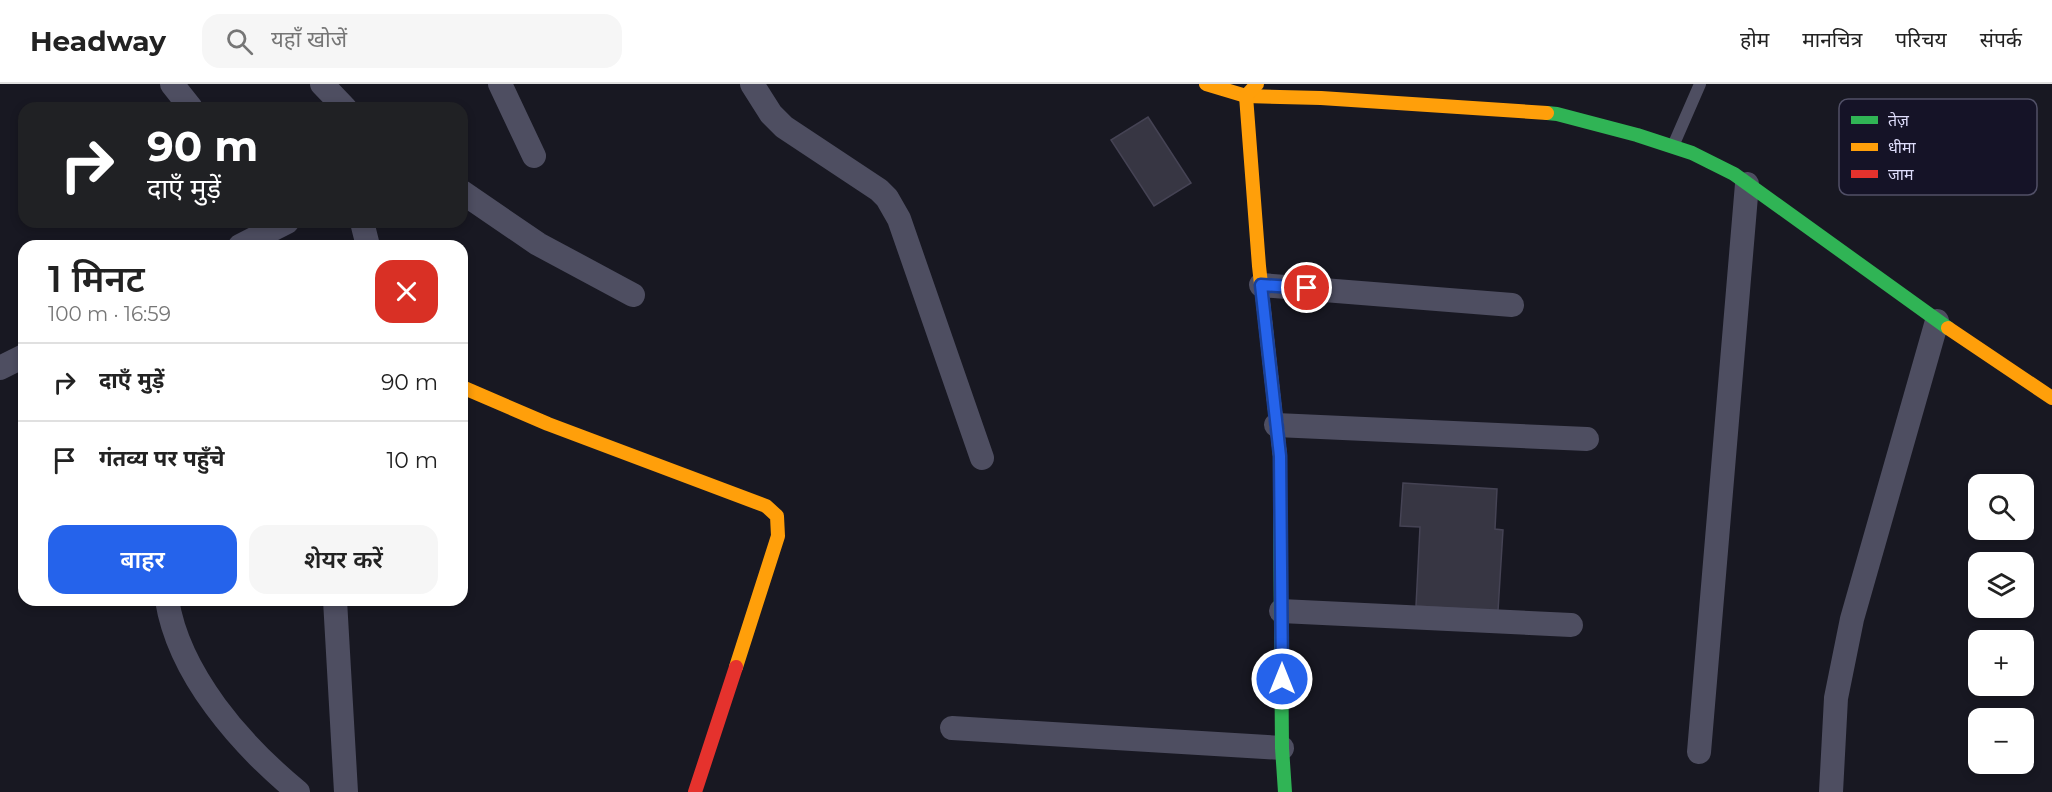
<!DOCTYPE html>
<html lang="hi">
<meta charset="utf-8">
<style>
:root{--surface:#fff;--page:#f6f6f6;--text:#222;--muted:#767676;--line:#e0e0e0;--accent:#2563eb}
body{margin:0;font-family:Montserrat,"Noto Sans Devanagari",sans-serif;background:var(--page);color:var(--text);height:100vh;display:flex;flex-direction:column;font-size:22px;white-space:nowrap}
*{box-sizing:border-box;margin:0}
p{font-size:20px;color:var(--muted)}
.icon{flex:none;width:33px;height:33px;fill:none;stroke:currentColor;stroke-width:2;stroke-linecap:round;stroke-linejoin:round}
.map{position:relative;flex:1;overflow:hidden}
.drawer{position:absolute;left:18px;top:156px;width:450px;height:366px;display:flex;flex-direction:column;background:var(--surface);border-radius:18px;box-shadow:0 3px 9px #0003}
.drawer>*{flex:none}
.banner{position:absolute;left:18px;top:18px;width:450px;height:126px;border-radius:18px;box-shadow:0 3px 9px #0003;background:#202124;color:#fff;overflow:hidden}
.fabs{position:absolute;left:1968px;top:390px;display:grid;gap:12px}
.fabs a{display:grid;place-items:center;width:66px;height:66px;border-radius:12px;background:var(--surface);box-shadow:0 3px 9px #0003;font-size:30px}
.pin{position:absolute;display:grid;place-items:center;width:51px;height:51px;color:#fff;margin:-26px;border:3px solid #fff;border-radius:50%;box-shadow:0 2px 6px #0007}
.me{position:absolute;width:66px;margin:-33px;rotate:0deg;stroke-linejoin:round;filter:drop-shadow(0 0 4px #0008)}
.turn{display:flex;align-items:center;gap:21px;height:126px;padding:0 30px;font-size:27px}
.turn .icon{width:78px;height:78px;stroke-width:2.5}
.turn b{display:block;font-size:42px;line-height:51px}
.round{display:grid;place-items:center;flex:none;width:63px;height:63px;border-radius:18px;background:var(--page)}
.summary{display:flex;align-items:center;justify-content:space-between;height:102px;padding:0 30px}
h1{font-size:36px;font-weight:600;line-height:45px}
.button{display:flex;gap:12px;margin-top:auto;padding:12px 30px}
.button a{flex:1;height:69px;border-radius:18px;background:var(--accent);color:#fff;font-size:24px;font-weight:600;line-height:69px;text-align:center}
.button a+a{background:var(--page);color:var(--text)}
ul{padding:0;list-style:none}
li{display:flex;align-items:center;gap:18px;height:78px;padding:0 30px;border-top:2px solid var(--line)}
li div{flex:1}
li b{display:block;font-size:22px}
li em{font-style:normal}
header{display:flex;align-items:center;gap:36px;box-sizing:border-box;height:84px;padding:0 30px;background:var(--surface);border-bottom:2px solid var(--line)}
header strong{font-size:28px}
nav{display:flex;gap:33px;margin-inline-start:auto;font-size:21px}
.search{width:420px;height:54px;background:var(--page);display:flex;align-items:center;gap:15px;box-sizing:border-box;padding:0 21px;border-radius:18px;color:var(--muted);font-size:22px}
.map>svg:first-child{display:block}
</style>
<header>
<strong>Headway</strong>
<div class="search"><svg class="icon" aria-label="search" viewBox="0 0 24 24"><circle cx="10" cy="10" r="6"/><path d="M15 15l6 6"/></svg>यहाँ खोजें</div>
<nav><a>होम</a><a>मानचित्र</a><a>परिचय</a><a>संपर्क</a></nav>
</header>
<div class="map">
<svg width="2052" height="708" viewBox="0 0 2052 708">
<rect width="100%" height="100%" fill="#181822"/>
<g fill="#373643" stroke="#454354" stroke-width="1.5">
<path d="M1148,33l43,66 -37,23 -43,-66z"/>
<path d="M1403,399l94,6 -2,40 8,1 -5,81 -82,-5 4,-79 -20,-1z"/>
</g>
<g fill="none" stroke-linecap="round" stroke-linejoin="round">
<path stroke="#4e4e61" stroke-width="12" d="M1673,62l27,-62"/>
<g stroke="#4e4e61" stroke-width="24">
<path d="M172,0l19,24"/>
<path d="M322,0l23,24"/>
<path d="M500,0l34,72"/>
<path d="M752,0l19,30 13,13 95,63 8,8 12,21 83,239"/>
<path d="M462,108l76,52 95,51"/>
<path d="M362,138l6,24"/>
<path d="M240,162l47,-24"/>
<path d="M1261,201l251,20"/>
<path d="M0,284l24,-12"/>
<path d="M1276,341l311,14"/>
<path d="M167,516c12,75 74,145 131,192"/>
<path d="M335,516l11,192"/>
<path d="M1281,527l290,14"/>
<path d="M952,644l330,20"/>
<path d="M1699,668l48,-568"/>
<path d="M1831,708l5,-94 16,-79 85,-298"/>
</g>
<g stroke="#30b455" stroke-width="14">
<path d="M1547,29l10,1 80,21 55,18 42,21 214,154"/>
<path d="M1280,426l2,238 3,44"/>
</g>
<g stroke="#ff9f0a" stroke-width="14">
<path d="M1206,0l40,12 75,2 226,15"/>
<path d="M1257,0l-11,12 13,170 21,190v54"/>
<path d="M1948,244l104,70"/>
<path d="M462,303l86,37 218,82 11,10 1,20 -42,131"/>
</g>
<path stroke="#e5322d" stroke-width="14" d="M695,708l41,-125"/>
</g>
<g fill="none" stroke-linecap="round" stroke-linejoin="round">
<g stroke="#184099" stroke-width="15">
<path id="route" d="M1282,595l-2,-223 -19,-171 46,3"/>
</g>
<use href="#route" stroke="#2563eb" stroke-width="10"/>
</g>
<rect x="1839" y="15" width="198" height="96" rx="9" fill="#151327" stroke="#515067" stroke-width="1.5"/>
<rect x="1851" y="32" width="27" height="8" fill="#30b455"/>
<rect x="1851" y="59" width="27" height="8" fill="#ff9f0a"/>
<rect x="1851" y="86" width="27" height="8" fill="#e5322d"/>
<g font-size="16" fill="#deddfb">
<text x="1888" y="42">तेज़</text>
<text x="1888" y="69">धीमा</text>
<text x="1888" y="96">जाम</text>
</g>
</svg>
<div class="fabs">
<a><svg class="icon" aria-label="search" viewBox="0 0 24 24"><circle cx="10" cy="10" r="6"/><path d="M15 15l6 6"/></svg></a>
<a><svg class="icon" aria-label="layers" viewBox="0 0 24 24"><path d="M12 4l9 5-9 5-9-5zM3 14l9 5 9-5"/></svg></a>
<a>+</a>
<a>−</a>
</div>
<div class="pin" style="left:1307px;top:204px;background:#d93025"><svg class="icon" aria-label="arrive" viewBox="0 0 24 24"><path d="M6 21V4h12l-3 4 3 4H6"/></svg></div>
<svg class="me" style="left:1282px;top:595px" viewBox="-20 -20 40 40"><circle r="17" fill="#2563eb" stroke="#fff" stroke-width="3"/><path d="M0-11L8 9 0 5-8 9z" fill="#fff"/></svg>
<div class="banner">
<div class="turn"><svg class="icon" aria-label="right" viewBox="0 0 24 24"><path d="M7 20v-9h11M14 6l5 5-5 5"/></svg><div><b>90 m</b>दाएँ मुड़ें</div></div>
</div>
<section class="drawer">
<div class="summary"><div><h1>1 मिनट</h1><p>100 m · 16:59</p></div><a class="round" style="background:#d93025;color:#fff"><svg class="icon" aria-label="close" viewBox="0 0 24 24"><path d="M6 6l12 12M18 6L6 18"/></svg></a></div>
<ul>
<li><svg class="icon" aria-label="right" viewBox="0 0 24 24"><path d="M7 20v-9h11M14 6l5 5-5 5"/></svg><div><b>दाएँ मुड़ें</b></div><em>90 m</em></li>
<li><svg class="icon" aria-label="arrive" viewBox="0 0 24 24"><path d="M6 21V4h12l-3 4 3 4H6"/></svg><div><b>गंतव्य पर पहुँचे</b></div><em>10 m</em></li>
</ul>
<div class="button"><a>बाहर</a><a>शेयर करें</a></div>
</section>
</div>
